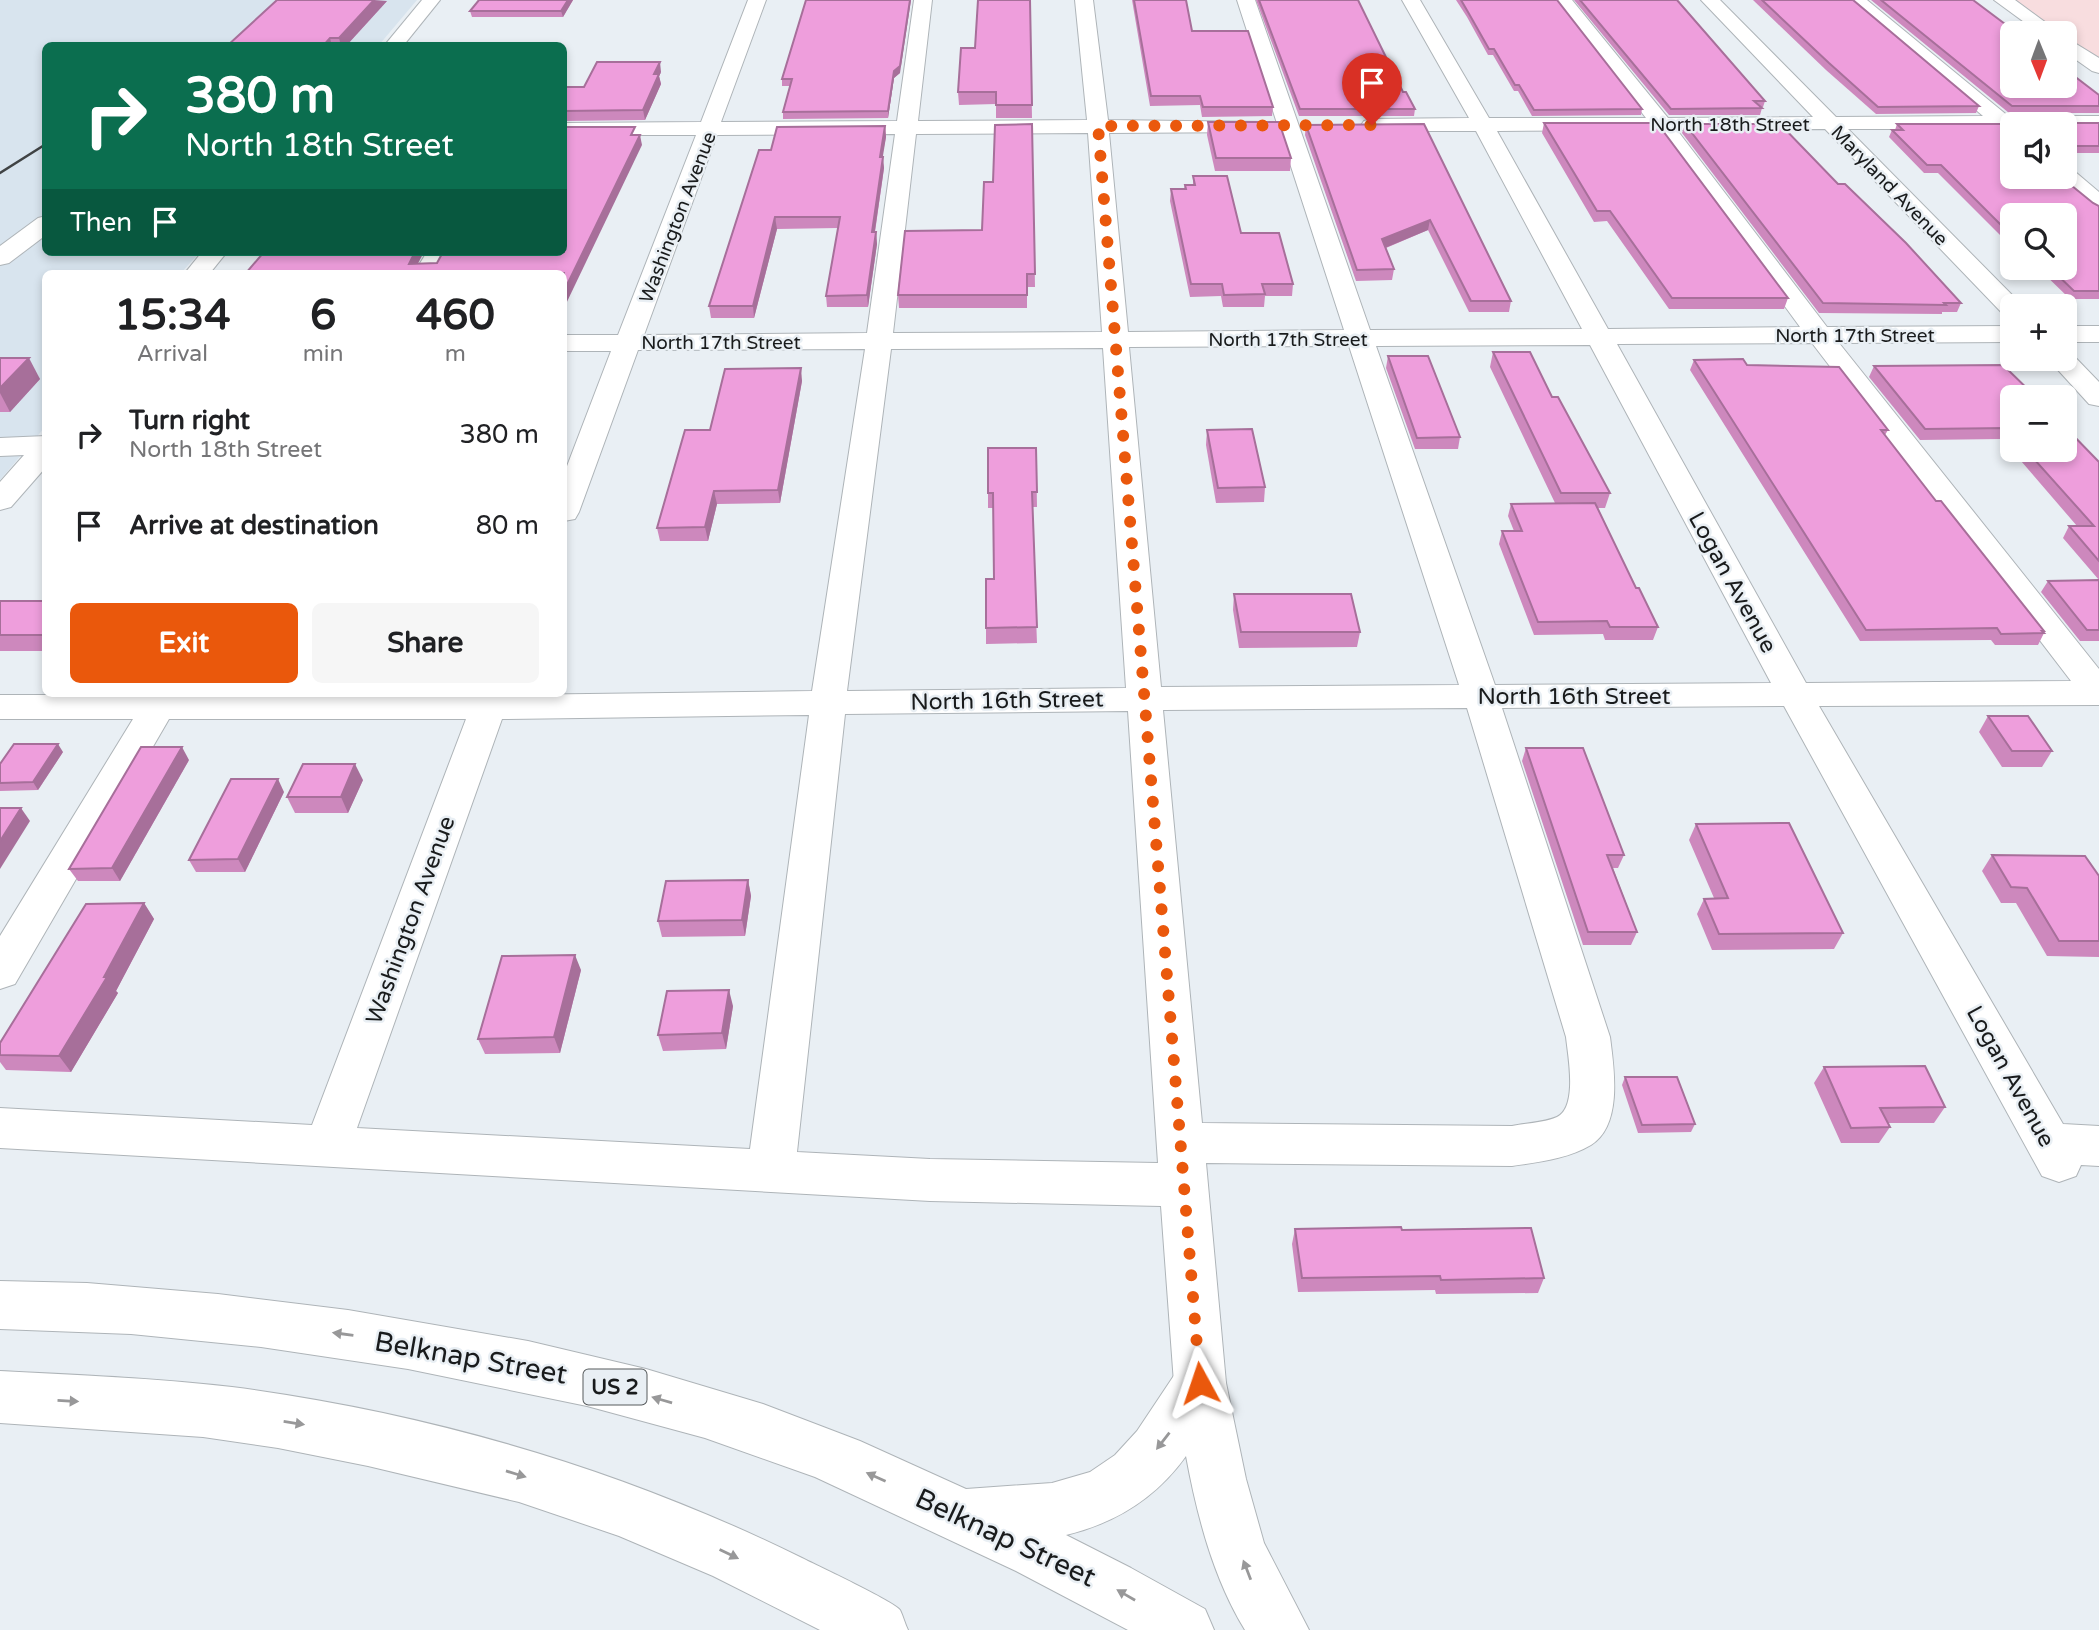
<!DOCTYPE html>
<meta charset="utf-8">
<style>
:root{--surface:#fff;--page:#f6f6f6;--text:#202124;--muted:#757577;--accent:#ea580c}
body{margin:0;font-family:"Varela Round",sans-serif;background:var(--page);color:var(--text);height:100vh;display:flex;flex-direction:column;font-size:26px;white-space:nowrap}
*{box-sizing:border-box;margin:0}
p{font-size:23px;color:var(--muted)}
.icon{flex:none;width:38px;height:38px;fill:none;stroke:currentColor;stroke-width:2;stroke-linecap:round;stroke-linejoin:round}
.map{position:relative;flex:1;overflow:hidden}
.details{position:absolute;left:42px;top:270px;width:525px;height:427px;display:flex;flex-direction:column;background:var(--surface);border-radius:10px;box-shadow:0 4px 10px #0003}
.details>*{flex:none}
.banner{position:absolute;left:42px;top:42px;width:525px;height:214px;border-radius:10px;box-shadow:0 4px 10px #0003;background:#0b6e4f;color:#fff;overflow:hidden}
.needle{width:46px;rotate:179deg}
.fabs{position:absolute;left:2000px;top:21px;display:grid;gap:14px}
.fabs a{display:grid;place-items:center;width:77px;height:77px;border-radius:10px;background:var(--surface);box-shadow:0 4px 10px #0003;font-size:35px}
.pin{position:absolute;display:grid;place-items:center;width:60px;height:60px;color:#fff;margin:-72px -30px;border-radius:50% 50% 50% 0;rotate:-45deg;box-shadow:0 0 7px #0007}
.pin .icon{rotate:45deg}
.me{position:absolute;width:77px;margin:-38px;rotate:355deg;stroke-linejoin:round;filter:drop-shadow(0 0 5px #0008)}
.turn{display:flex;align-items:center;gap:24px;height:147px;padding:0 28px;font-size:32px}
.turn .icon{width:91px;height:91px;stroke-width:2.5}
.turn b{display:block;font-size:49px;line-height:60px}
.then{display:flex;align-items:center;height:66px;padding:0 28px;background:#0003;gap:14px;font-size:26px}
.eta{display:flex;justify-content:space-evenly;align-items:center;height:119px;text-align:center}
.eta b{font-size:42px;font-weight:700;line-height:49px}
.button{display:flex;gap:14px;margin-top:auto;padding:14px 28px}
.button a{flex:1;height:80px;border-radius:10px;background:var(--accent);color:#fff;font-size:28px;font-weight:700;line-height:80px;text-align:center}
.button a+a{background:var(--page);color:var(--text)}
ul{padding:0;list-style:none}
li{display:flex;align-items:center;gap:21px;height:91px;padding:0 28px}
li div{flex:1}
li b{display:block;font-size:26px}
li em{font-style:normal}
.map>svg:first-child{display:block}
</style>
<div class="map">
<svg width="2099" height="1630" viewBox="0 0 2099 1630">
<rect width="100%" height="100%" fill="#e9eff4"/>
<path fill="#d8e4ee" d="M0,0h417l-38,45 -333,1v206h154l-19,21h-135l-1,154 -45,53z"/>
<path fill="#f8dddf" d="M2003,0h96v67l-34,-24v-10h-14z"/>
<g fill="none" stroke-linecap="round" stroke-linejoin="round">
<g stroke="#aeb4b8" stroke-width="2">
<g id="minor">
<path d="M422,0h18l-37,46h-19z"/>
<path d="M748,0h18l-45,122 176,-1 17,-121h18l-14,121 169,-1 -12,-120h18l15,120 157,2 3,4 -3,4 -7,2 -149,1 19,199 216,-2 -107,-330h18l115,330 212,-1 -106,-198h-105l-7,-2 -3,-4 3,-4 7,-2 98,-1 -67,-118h18l69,118h157l-92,-118h18l96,118 145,-1 -112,-117h19l116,117 147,-1 -136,-116h20l141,116h91v12h-34v-4h-53l-1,11 -13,-6h-150l173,175 2,2h-11v11l-9,-3 -178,-185 -148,1 150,197 185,-1v16l-173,1 260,326v36l-280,1 244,418 36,2v40l-18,-1 -5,11 -17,6 -17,-6 -258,-470 -282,2 108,329c4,31 13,88 -19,108 -23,14 -53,17 -79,21l-306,-3 20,220 -7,18 -19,8 -19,-8 -7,-18 -13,-177 -231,-5 -930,-53v-40l312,17 154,-406h-297l-154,265 -15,5v-53l133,-217h-133v-24h147l1,-2 326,2 1,-2h36l-1,2 302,-4 53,-342 -227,1 -59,162 -4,7 -11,2v-47l47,-123h-47v-16h54l78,-200h-132v-12l137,-1zM1656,130l144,197 -192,2 -111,-198zM1088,133l14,199 -209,1 23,-199zM895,134l-28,199 -223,2 73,-200zM1812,343l259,338 -265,2 -189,-339zM1590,345l181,338 -276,2 -119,-339zM1349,346l110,339 -298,2 -32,-340zM1103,348l23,340 -279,3 44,-342zM1467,708l99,329c2,19 12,70 -9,80 -13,6 -31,6 -45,9l-310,-3 -39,-413zM1128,711l30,452 -228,-4 -133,-7 48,-438zM809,715l-59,434 -393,-21 145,-409z"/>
<path d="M1994,0h21l45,33h-21z"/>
<path d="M2065,37l34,21v15l-7,-2 -27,-19z"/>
<path d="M2065,168l8,2 26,22v19l-8,-2 -34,-29 -2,-3h10z"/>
<path d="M46,216v19l-37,28 -9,2v-19l38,-28z"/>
<path d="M202,252h25l-17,21h-25z"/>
<path d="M427,252h24l-13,21h-24z"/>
<rect x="2065" y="326" width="34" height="16"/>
<path d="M2065,352l6,1 28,29v24l-10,-2 -41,-45h17z"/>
<path d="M46,436v31l-35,40 -11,3v-28l24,-27 -24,1v-18z"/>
</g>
</g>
<g stroke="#aeb4b8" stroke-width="2">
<g id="highway">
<path d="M0,1281l87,2 131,11 130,16 180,31 118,28 117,35 97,37 106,48 86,-6 38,-11 25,-17 22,-24 44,-66 19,-8 19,8 7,18 20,96 18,64 45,87h-64c-32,-52 -48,-115 -59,-174 -30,42 -70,67 -120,79l65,33 74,41 9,21h-86l-112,-59 -201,-94 -110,-39 -118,-32 -179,-37 -147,-22 -130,-13 -131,-5z"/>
<path d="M0,1371c77,4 155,7 232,16 198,26 392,83 570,171 16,8 91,43 98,52 3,6 5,14 8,20h-88l-107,-54 -94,-40 -100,-34 -151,-36 -90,-18 -75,-11 -203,-14z"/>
</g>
</g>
<use href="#minor" fill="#fff" fill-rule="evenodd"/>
<use href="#highway" fill="#fff" fill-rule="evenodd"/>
<path stroke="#404344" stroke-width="2.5" d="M0,173l46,-29"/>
</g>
<g fill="#cd88bd">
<path d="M479,0h94l-10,17h-91l-2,-6z"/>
<path d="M1030,0l2,118h-36v-14l-37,1 -1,-13 17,-44z"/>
<path d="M1132,0h54l6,31 81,76 -1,9 -70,1 -2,-12 -50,1z"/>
<path d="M1256,0h102l45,92 12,17 -1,7h-115z"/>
<path d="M1456,0h101l85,109 -1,6 -109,1 -14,-25h-4l-21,-36h-5l-21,-38z"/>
<path d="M1574,0h103l88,101 -2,6h-3l2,1 -2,7h-91z"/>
<path d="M1753,0h100l126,106 -3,7 -100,1 -50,-44z"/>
<path d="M1871,0h102l126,95v18h-90z"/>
<path d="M387,1l-41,45h-119z"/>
<path d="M661,72l-2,4 2,8 -16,36 -81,1v-34h20z"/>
<path d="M900,73l-6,5 -6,40 -105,1v-7l7,-26h-8v-7z"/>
<path d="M2018,119l50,4h31v30h-34v-29h-50z"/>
<path d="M1208,122l83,36 -1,13h-75l-8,-36z"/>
<path d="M1544,123l244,175 -4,11h-115l-62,-88 -13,1 -52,-89z"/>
<path d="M1032,124l3,163h-8v21h-128l-1,-13 84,-65 11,-48z"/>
<path d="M1424,124l87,177 -2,11h-40l-41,-82 -42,18 8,21 -2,11 -36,1 -51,-146 1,-10z"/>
<path d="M1685,124l153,60 123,119 -4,9h-15v2l-123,-1 -137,-180z"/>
<path d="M1897,124l115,53 87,29v93h-29l-32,-31h27l-53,-53v32l-74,-74h-14l-35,-36 3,-7h3z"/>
<path d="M885,126l1,11 -4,20 2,11 -9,64h1l1,12 -9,63h-41l-1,-11 12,-68 -61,1 -23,89h-43l-2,-12 62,-156z"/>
<path d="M1193,176l48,57 52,51 -1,12h-27l-1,11h-41l-2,-11 -31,1 -20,-96 1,-12h13l1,-4h8z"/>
<path d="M1493,352l59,45 58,96 -5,15h-7l38,80 22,39 -5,13h-48l-2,-6 -69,1 -35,-91 3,-13h12l-6,-15 3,-12 44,-1 -65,-136z"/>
<path d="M1388,356l72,81 -2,12h-43l-29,-81z"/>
<path d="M0,358l40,21 -30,33h-10z"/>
<path d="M1694,360l53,5 141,65 -3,5 51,66 108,130 -1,1 1,1 -6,12h-43l-4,-5 -131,1 -170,-271z"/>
<path d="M1874,366l138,31v53h53l34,12v179h-19l-39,-49 7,-11 51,-1 -36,-42 6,-12h8l-75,-87 -82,1 -51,-63z"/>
<path d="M802,381l-22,122 -63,1 -9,37h-48l-3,-13 53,-98z"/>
<path d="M1207,430l58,57 -1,15 -48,1 -10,-58z"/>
<path d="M1036,448l1,59h-5l5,136 -51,1v-16l8,-49v-71h-6v-15z"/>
<path d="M1234,594l126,38 -3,15 -118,1 -6,-38z"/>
<rect x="0" y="601" width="46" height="50"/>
<path d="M1988,716l64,35 -10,16h-40l-23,-35z"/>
<path d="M1526,748l98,107 -6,13h-5l24,64 -6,13h-48l-61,-184z"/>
<path d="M63,752l-25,38 -38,1v-27z"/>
<path d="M189,760l-69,121h-42l-9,-12z"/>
<path d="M363,780l-15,33h-53l-8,-16z"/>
<path d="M284,792l-39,80h-49l-7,-12z"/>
<path d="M1696,824l147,109 -9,16 -122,1 -15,-36 7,-15 10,-1 -25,-58z"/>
<path d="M1992,855l107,21v81l-52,-1 -31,-53h-15l-19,-32z"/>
<path d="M748,880l3,16 -6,40 -83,1 -4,-16z"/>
<path d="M144,903l10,16 -38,72 2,2 -47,79 -65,-2 -6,-8v-19z"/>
<path d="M581,970l-21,83 -75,1 -7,-15z"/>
<path d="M733,1006l-7,43 -63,2 -5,-16z"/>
<path d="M1824,1067l121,40 -11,16h-46l2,4 -11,16h-38l-27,-60z"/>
<path d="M1625,1077l70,47 -4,8 -53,1 -16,-48z"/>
<path d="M1295,1229l107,1 142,48 -6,15 -102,1 -1,-4 -137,2 -6,-48z"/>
</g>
<g fill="#a76f9a">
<path d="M374,0l13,1 -41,45h-5l-2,-8z"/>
<path d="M568,0h5l-10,17 -2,-6z"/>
<path d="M910,0h1l-11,73 -6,5 -6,40v-7l6,-40z"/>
<path d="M330,38l2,8h-9z"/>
<path d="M660,62l1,10 -2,4 2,8 -16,36 -2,-10 11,-36z"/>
<path d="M885,126l1,11 -5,31 -1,-11z"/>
<path d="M640,135l2,10 -78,163v-17z"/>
<path d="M883,157l1,11 -11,76 -1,-12z"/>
<path d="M775,217l2,12 -23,89 -1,-12z"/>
<path d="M1430,220l-2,10 -48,20 2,-11z"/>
<path d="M876,232l1,12 -9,63 -1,-12z"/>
<path d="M415,252h9l-11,21 -4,-9z"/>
<path d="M29,358l11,21 -30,33 -10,-19v-5z"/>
<path d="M801,368l1,13 -22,122 -2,-13z"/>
<path d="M714,491l3,13 -9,37 -3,-14z"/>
<path d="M58,744l5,8 -25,38 -5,-8z"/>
<path d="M182,747l7,13 -69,121 -8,-13z"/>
<path d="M355,764l8,16 -15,33 -7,-16z"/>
<path d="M278,779l6,13 -39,80 -7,-13z"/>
<path d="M21,808l9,13 -30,48v-28z"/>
<path d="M748,880l3,16 -6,40 -3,-16z"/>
<path d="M144,903l10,16 -38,72 2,2 -47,79 -12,-16 45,-79z"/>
<path d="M575,955l6,15 -21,83 -6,-16z"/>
<path d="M729,990l4,16 -7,43 -4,-16z"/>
</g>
<g fill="#ee9edc" stroke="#a76f9a" stroke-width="2">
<path d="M277,0h97l-35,38h-9l-7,8h-96z"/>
<path d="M479,0h89l-7,11h-91z"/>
<path d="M806,0h104l-10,66 -6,5 -6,40 -105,1 9,-33h-10z"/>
<path d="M978,0h52l2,105h-36v-13h-38l3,-44h14z"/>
<path d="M1134,0h52l6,31h56l25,76h-70l-3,-11h-49z"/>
<path d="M1259,0h99l45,92h3l9,17h-115z"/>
<path d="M1461,0h96l85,109 -108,1 -15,-25h-4l-21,-36h-5l-21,-37z"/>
<path d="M1580,0h97l88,101h-11l8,7 -91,1z"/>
<path d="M1762,0h91l126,106 -101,1 -49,-44z"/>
<path d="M1881,0h92l44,33h-5v53h53v-17l34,26v11h-87z"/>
<path d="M597,62h63l-6,12h5l-16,36 -79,1v-24h20z"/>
<path d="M2018,119h48l2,4h31v23h-34v-22h-48z"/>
<path d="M1208,122h71l12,36h-75z"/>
<path d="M1544,123h113l131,175h-116l-62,-87h-13z"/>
<path d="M1032,124l3,150h-8v21h-129l7,-64 77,-1 2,-48h9l2,-57z"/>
<path d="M1424,124l87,177h-40l-41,-81 -48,19 12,30 -37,1 -51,-145z"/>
<path d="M1685,124h95l58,60h7l61,59 55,60h-17l2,2 -123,-2z"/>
<path d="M1897,124h104l11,5v48h49l32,26 6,3v85h-25l-24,-23h15v-53h-53v21l-71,-71h-14l-35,-35h11z"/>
<path d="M885,126l-5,31h3l-11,75h4l-9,63 -41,1 14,-79h-65l-22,89h-44l50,-156h12l6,-23z"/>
<path d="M564,127h71l-4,8h9l-76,156v-18h-318l18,-21h151l-6,12 28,-1 6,-11h121z"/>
<path d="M1193,176h34l14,57h38l14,51h-31l3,10 -41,1 -2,-11h-31l-20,-95h15l-1,-4h10z"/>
<path d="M1493,352h37l22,45h6l52,96h-49z"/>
<path d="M1388,356h40l32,81 -43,1z"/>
<path d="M0,358h29l-29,30z"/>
<path d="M1743,359l4,6 92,2 49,63h-7l55,71h5l103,130h-2l2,2 -43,1 -4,-6 -131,2 -172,-270z"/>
<path d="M2003,365l33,32h-24v37l-5,-6 -82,1 -51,-63z"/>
<path d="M801,368l-23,122 -64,1 -9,36 -48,1 28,-98h25l15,-61z"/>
<path d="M2065,427l34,35v99l-30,-35h25l-68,-76h39z"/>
<path d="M1252,429l13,58 -47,1 -11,-58z"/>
<path d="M988,448h48l1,44h-5l5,135 -51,1v-49h8l-1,-86h-5z"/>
<path d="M1595,503l41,85h3l19,39h-48l-3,-6 -69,1 -36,-91h20l-11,-27z"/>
<path d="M2099,580v50h-12l-39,-49z"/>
<path d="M1234,594h117l9,38h-119z"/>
<rect x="0" y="601" width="46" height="34"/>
<path d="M1988,716h40l24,35h-40z"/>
<path d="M14,744h44l-25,38 -33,1v-19z"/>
<path d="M141,747h41l-70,121 -43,1z"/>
<path d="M1526,748h57l41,107h-17l30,77h-49z"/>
<path d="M303,764h52l-14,33h-54z"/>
<path d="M231,779h47l-40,80 -49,1z"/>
<path d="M0,808h21l-21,33z"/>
<path d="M1789,823l54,110 -124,1 -15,-35 24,-1 -32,-74z"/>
<path d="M1992,855l93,1 14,20v65h-40l-32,-53 -16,-1z"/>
<path d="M748,880l-6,40 -84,1 8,-40z"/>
<path d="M144,903l-40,74h3l-48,79 -59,-1v-12l86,-139z"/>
<path d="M575,955l-21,82 -76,2 24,-83z"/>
<path d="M729,990l-7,43 -64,2 9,-44z"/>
<path d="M1925,1066l20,41 -65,1 10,19 -39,1 -27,-61z"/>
<path d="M1625,1077h52l18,47 -53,1z"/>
<path d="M1401,1227l1,3 129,-2 13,50 -103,2 -1,-4 -138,2 -7,-49z"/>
</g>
<defs><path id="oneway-solid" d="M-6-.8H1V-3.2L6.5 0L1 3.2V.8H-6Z" transform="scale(1.75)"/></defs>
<g fill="#989899">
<use href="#oneway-solid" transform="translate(343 1334) rotate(-172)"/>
<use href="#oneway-solid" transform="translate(662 1400) rotate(-164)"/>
<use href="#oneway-solid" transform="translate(68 1401) rotate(3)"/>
<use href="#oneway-solid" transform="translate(294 1423) rotate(9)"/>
<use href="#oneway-solid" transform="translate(1163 1441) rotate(128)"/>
<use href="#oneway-solid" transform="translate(516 1474) rotate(17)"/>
<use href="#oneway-solid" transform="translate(876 1477) rotate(-156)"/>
<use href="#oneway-solid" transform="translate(729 1554) rotate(26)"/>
<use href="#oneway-solid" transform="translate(1247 1570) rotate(-111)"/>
<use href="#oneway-solid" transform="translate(1126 1595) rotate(-150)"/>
</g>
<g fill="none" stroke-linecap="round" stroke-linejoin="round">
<path stroke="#ea580c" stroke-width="12" stroke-dasharray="0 21.6" d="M1200,1383l-102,-1257 274,-1"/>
</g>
<g text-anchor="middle" stroke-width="5" stroke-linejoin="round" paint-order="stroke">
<g font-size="19" fill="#191b1c" stroke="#e9eff4">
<text x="1730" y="131">North 18th Street</text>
<text transform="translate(1890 185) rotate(46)" y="7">Maryland Avenue</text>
<text transform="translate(677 217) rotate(-69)" y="7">Washington Avenue</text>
<text x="1855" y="342">North 17th Street</text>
<text x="1288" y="346">North 17th Street</text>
<text x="721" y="349">North 17th Street</text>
</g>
<rect fill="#e9eff4" stroke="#575b5d" stroke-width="2" x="583.5" y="1369.5" width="63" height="35" rx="5"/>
<g font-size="21" font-weight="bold" fill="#191b1c">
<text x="615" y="1394">US 2</text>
</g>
<g font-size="23" fill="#191b1c" stroke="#e9eff4">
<text transform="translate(1733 582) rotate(61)" y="8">Logan Avenue</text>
<text x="1574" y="704">North 16th Street</text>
<text transform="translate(1007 700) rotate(-1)" y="8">North 16th Street</text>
<text transform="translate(410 920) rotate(-70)" y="8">Washington Avenue</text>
<text transform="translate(2011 1076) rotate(61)" y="8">Logan Avenue</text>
</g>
<g font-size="28" fill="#191b1c" stroke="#e9eff4">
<text transform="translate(471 1357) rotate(10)" y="10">Belknap Street</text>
<text transform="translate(1006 1537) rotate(25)" y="10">Belknap Street</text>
</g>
</g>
</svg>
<div class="fabs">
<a><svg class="needle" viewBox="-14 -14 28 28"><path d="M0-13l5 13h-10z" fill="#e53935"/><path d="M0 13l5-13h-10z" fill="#757577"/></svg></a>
<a><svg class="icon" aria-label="sound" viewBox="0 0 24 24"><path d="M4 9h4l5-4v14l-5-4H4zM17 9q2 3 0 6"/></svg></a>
<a><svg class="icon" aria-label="search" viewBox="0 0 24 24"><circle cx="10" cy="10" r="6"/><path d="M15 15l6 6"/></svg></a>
<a>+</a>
<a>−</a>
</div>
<div class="pin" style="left:1372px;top:125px;background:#d93025"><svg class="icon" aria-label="arrive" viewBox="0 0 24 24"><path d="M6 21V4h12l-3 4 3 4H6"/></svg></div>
<svg class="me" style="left:1200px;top:1383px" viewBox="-20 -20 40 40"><path d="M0-17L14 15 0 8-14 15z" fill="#ea580c" stroke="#fff" stroke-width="4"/></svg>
<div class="banner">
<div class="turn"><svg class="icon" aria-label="right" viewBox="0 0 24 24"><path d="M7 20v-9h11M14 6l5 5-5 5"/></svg><div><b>380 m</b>North 18th Street</div></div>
<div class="then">Then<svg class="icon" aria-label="arrive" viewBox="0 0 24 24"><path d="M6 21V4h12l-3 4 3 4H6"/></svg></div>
</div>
<section class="details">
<div class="eta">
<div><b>15:34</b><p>Arrival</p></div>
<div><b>6</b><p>min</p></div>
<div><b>460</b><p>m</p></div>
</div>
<ul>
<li><svg class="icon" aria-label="right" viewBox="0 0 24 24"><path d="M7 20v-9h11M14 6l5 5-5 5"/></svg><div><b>Turn right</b><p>North 18th Street</p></div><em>380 m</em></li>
<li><svg class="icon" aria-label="arrive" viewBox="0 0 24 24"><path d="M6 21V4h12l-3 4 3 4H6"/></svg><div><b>Arrive at destination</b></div><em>80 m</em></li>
</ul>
<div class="button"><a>Exit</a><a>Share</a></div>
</section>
</div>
